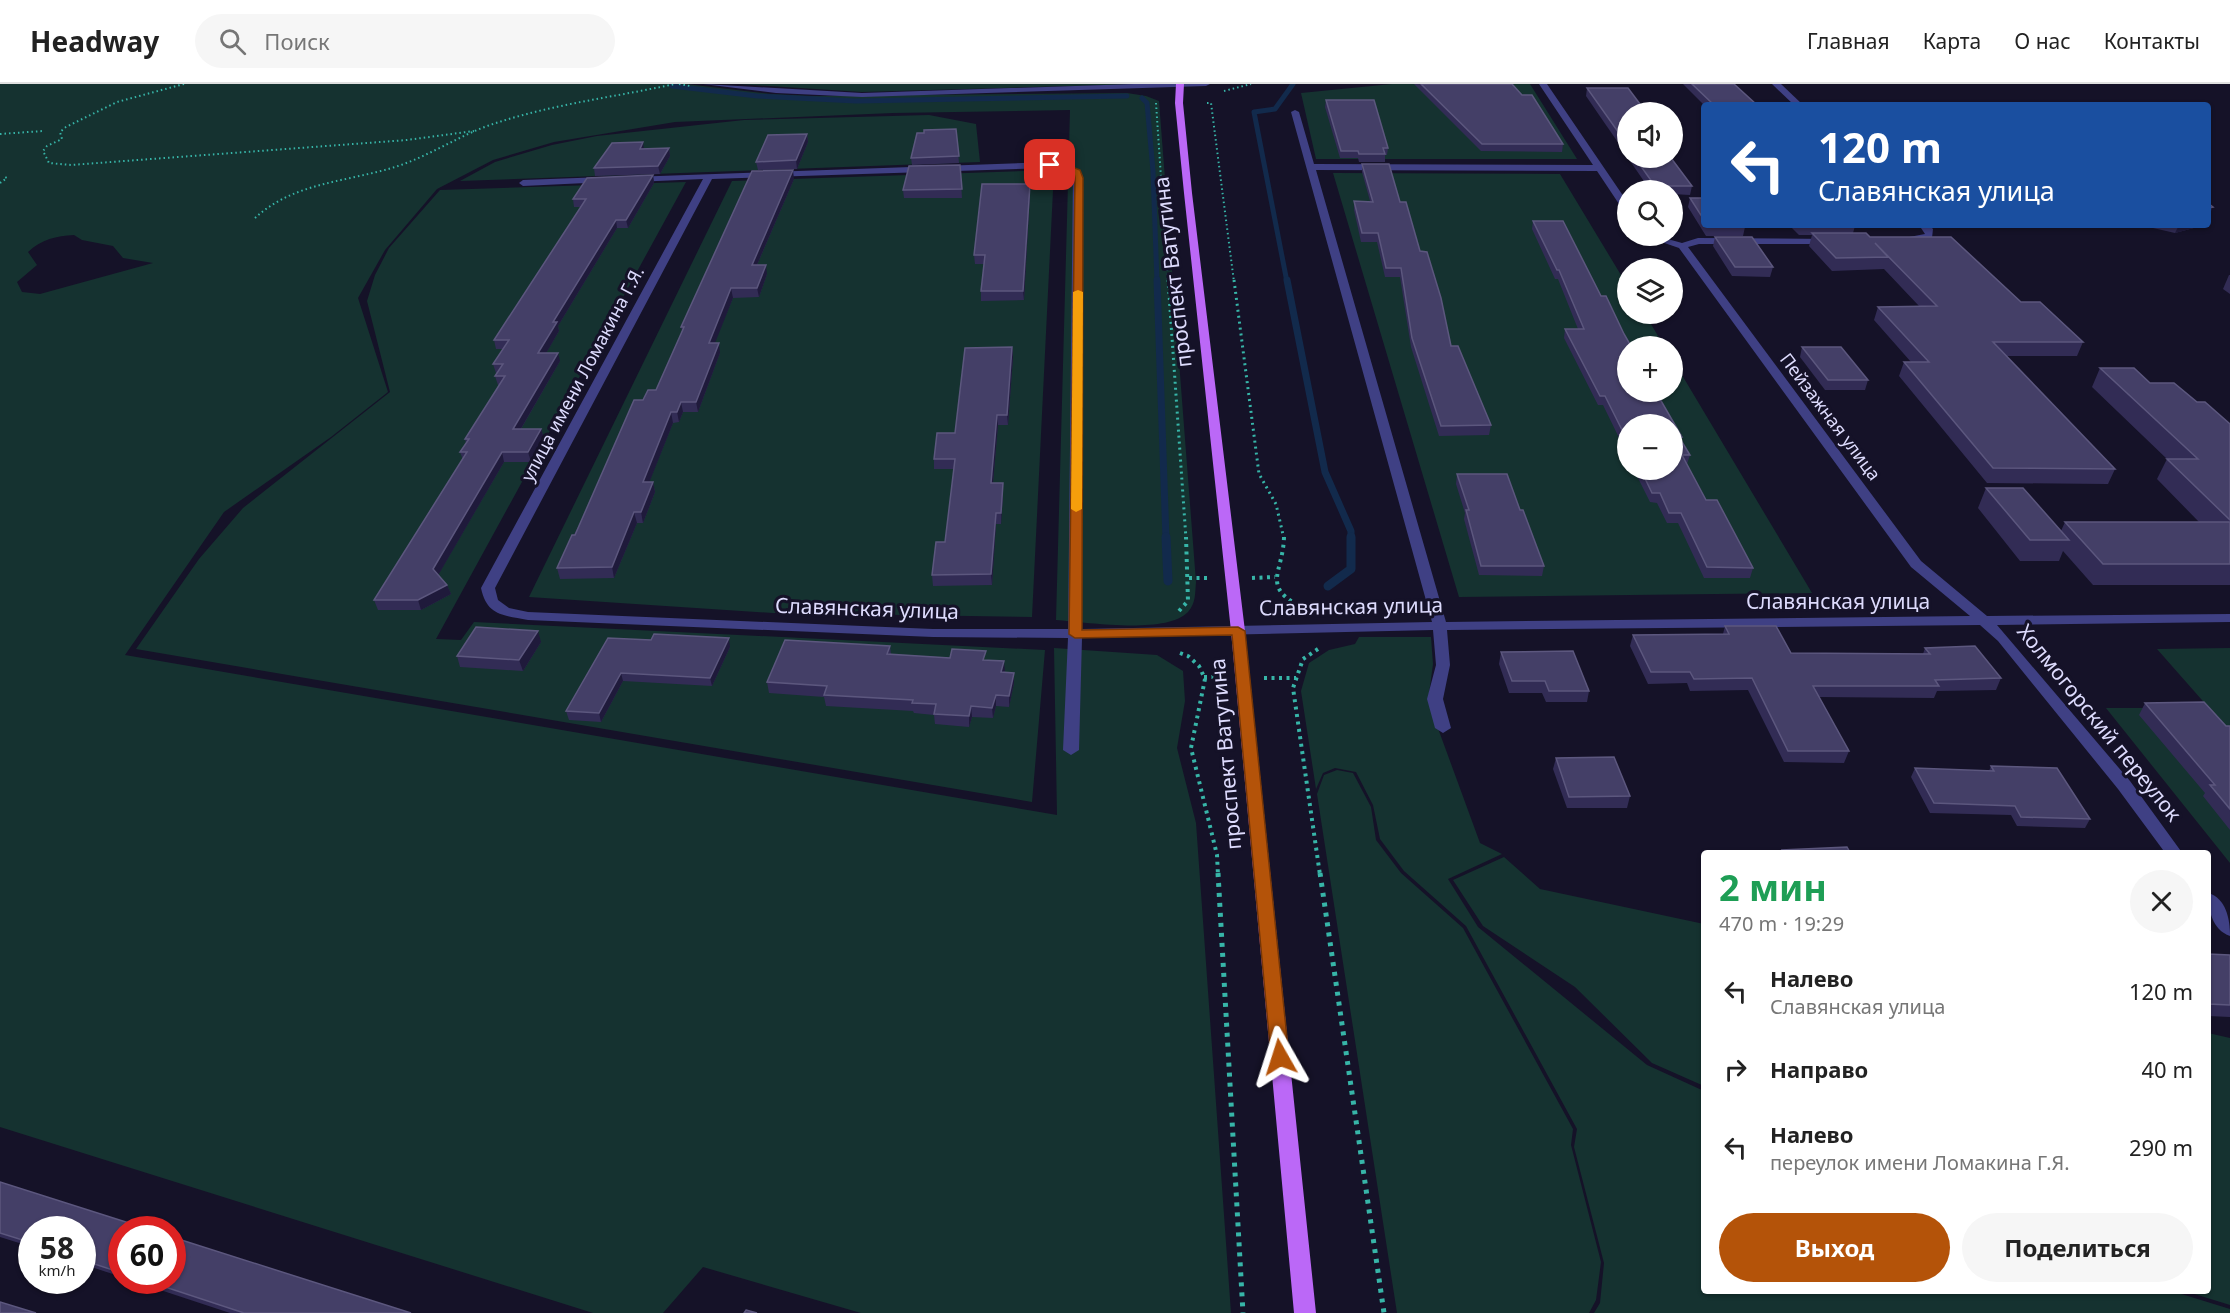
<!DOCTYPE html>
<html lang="ru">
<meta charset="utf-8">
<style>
:root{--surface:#fff;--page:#f6f6f6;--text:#222;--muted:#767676;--line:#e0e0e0;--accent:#b45309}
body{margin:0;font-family:"Noto Sans",sans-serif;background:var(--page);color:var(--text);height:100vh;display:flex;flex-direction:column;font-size:22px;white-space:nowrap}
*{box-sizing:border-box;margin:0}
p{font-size:20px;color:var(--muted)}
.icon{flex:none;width:33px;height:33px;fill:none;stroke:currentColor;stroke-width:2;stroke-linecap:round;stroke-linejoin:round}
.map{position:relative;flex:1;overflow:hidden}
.side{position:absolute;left:1701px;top:766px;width:510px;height:444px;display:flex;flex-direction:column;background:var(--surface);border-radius:6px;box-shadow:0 2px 4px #0004}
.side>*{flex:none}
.banner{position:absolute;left:1701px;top:18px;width:510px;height:126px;border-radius:6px;box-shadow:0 2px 4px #0004;background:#1a4fa0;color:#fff;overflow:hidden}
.buttons{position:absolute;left:1617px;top:18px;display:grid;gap:12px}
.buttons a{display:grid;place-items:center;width:66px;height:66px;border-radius:50%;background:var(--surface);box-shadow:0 2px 4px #0004;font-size:30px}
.speed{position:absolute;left:18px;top:1132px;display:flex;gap:12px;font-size:30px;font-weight:700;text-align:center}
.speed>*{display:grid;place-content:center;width:78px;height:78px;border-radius:50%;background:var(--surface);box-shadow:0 2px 4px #0004;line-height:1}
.speed small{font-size:15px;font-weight:400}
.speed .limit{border:9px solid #d22;background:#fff;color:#111}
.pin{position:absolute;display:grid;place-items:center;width:51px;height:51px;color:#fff;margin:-26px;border-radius:12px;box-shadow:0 3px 9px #0006}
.me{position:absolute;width:66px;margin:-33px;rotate:354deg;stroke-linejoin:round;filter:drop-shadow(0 0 4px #0008)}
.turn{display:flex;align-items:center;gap:21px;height:126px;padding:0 18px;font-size:27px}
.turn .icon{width:78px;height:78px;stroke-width:2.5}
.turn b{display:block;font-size:42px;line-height:51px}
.round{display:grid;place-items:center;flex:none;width:63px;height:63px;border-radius:32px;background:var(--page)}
.overview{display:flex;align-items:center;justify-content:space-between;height:102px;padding:0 18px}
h1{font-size:36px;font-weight:700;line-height:45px;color:#1e9e55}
.action{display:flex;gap:12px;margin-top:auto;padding:12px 18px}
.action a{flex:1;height:69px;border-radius:36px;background:var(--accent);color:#fff;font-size:24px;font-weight:700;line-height:69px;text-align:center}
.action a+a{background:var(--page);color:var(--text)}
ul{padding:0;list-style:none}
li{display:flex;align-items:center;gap:18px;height:78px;padding:0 18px}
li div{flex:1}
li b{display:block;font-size:22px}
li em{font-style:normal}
header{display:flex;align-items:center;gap:36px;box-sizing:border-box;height:84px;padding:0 30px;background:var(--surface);border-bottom:2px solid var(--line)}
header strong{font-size:28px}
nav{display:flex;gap:33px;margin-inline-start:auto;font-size:21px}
.search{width:420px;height:54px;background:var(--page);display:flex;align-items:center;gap:15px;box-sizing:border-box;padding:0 21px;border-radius:33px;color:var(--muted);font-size:22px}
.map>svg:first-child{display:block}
</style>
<header>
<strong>Headway</strong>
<div class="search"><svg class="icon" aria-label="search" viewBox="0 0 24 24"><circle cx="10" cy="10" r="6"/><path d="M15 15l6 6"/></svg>Поиск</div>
<nav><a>Главная</a><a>Карта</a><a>О нас</a><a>Контакты</a></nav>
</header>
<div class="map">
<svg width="2230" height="1229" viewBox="0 0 2230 1229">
<rect width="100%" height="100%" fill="#151228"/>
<g fill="#153230" fill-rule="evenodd">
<path d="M0,0h686l85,10 42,2 314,-3 19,3 13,5 37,481c-1,11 0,21 -8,30 -22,23 -102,10 -132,8l14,-510 -177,3 -218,9 -121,20 -61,18 -56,29 -52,61 -27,48 30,94 -57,45 -107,75 -99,143 932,160 -3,-167 103,7 26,16 2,30 -8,47 19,75 35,490h-370l-158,-46 -40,46h-70l-593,-186zM74,151l8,5 31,6 10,12 30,5 -113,31 -18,-2 -5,-10 20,-17 -9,-13c14,-13 28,-16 46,-17z"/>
<path d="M738,0h405l-281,8z"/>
<path d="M1392,0h138l47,75h-261l-15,-66z"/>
<path d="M929,31l47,9 4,38 -520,19 35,-19 57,-17 45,-9 147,-16z"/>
<path d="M1054,86l-22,447 -259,-4 -244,-16 203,-416z"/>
<path d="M1333,89l227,1 67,111 1,29h17l19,32h-36v46h44l1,-32 139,233 -353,4zM1628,340h44v46h-44z"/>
<path d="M686,98l-250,457 25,1 13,-18 571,28 -13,152 -896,-153 63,-90 44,-51 147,-116 -23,-91 8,-26 14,-27 51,-58z"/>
<path d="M1359,553h72l2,27 -5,37 52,142 22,11 -54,25 30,48 169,138 57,26v201h471l55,17v4h-636l6,-10 4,-40 -30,-116 3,-18 -111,-203 -62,-55 -24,-32 -7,-34 -17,-33 -21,-4 -12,5 -7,16 -15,-98 8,-28 20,-13 26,-6z"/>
<path d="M2230,564v215l-124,-155h103l-52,-59z"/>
<path d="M1337,686l16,3 18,34 5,33 25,33 62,55 110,201 -2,16 30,117 -5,38 -7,13h-192l-80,-519 7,-19z"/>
<path d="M1504,773l36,32 164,35v162l-52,-23 -77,-76 -92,-61 -30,-46z"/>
<path d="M2208,949l22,5v267l-42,-13h20z"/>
</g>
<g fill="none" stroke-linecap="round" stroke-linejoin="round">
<g stroke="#122a4c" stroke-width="5">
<path d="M672,2l85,10 99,5 271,-5"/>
<path d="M1142,14l5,5 6,68 4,111"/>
<path d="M1287,198l-33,-170 21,-3 18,-25"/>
</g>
<g stroke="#122a4c" stroke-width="7">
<path d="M1157,196l9,259"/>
<path d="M1287,196l38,192 26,59v8"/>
</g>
<g stroke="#122a4c" stroke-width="9">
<path d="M1166,453l2,44"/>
<path d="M1328,502l23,-17v-32"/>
</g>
<g stroke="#37b5a8" stroke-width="2" stroke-dasharray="1.5 3" stroke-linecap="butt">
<path d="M184,0l-67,18 -51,25 -6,5 2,7 -15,7 -4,5 6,12 22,2 336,-25 67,-9"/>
<path d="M679,0l11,2"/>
<path d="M1224,7l27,-7"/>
<path d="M1156,19l12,179"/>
<path d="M1207,19h4l23,179"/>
<path d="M0,50l43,-3"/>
<path d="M0,99l7,-5 -2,-1"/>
<path d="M255,134c39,-36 92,-36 140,-51 35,-11 66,-33 101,-44 58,-19 119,-26 179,-39"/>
</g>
<g stroke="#37b5a8" stroke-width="3" stroke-dasharray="2 4" stroke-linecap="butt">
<path d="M1168,196l18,259"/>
<path d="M1234,196l25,194 17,30 8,35"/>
</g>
<g stroke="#37b5a8" stroke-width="4" stroke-dasharray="3 4.5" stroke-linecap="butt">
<path d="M1284,453c-1,37 -24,49 19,71"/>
<path d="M1189,494h22"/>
<path d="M1252,494l23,-1"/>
<path d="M1179,527l9,-10 -2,-64"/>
<path d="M1318,565l-15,10 -10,29 27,187"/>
<path d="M1180,569l8,3 11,10 6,13 -14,69 26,107 1,20"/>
<path d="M1204,593h17"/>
<path d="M1264,594h32"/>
</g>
<g stroke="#37b5a8" stroke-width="5" stroke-dasharray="4 6" stroke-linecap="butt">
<path d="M1218,789l25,440"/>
<path d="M1320,789l64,440"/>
</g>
<g fill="#3f4084" fill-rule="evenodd">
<path d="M703,0l159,9 272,-9h76l-4,2 -344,11 -86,-4z"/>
<path d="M1539,0h8l81,119v11l-3,-1 -28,-42 -281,-1 130,452 524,-6 -59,-49 -232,-319 -35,-12h13l25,7 16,-5 134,1 2,2 -5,3h-130l-11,3 233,314 66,55 243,-2v8l-233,3 133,156 53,73h-17l-48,-65 -120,-148 -18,-16 -533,5 3,35 -7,34 8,29 -8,5 -8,-5 -8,-29 9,-34 -3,-35 -351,8 -3,112 -8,5 -8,-5 5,-112 -135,-1 -405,-17c-25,-5 -41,-4 -47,-32l222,-409 -69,3 -3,-1v-4l419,-15 18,3 13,7 1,457 350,-7 -141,-510 4,-2 4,2 15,52 279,1zM1050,84l23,5 -5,456h-135l-405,-17 -19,-4 -11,-8 -3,-12 217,-409z"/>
<path d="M1772,0h9l22,21h-9z"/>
<path d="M604,93l3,1v4l-84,4 -4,-3 4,-3z"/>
<path d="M1919,141h10l4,4 -1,9 -28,4v-4l21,-4z"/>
<path d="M2208,809c18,5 22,26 22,43 -18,-6 -22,-27 -22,-43z"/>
</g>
<path fill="#bb68f7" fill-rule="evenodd" d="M1176,0h8l-1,19 9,90 53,438 71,682h-22l-63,-682 -47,-438 -9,-90z"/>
</g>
<g fill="#322c55">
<path d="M1414,0h98l51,60 -1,8 -81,-1z"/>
<path d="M1683,0h51l23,21h-53z"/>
<path d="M1587,4l41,24v45l-42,-61z"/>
<path d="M1326,16l62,48 -1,7h-2v7h-26l-1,-4h-18l-15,-51z"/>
<path d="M956,45l3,34 -47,2 -1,-7 13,-25z"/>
<path d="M807,50l1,8 -11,27 -39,1 -2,-8z"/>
<path d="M669,64l1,8 -10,18 -65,2 -1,-8z"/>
<path d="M1628,74h44l20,28 -2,9 -18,-1v-4h-22z"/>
<path d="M1362,80l38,38 20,49 31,95 40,79 -2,10 -50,1 -28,-89 -11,-70h-15l-8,-35h-16l-7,-32v-9h16l-8,-29z"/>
<path d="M960,81l2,33h-58l-1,-8z"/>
<path d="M653,91l1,8 -26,45h-11l-59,98 1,5 -13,22 14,8 -39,68h20l3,9 -13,24h-27l-66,113 9,10 4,9 -30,16h-43l-4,-10 89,-140 -3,-8 6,-9 -1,-4 35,-54h-2l-3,-9 3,-3h-2l-3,-9 10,-15h-7l-2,-9 87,-133h-7l-1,-8z"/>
<path d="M794,95l-37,86 10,9 -8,23 -26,1 -19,45 6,10 -22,59h-15l-4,10 -6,1 -24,59h4l2,10 -12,31h-6l-23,55 -54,1 -3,-11 86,-168 13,-10 26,-59 -1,-4z"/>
<path d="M1030,108l-6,108 -43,1v-10l3,-27h-9l-1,-9z"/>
<path d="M1690,114h14v27h40l1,2 -2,9h-37l-18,-29z"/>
<path d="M1533,137l68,75 81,141 -1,3 9,15 -3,9 19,36 47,68 -3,10h-46l-26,-55h-11l-10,-20 -7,-1 -16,-32h38l-44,-46v32l-25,-51h-5l-34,-67 1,-9h13l-20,-50h-3l-23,-50z"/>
<path d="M1789,141h65l1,1 -2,7 17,4 151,65 62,40 -6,14h-71l109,113 -7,15 -121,-1 -88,-107 5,-14h7l-37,-42 4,-13 41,-1 -35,-37 -52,2 -23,-25 3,-11h-13z"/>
<path d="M2151,141h54l-30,8 -22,-5z"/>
<path d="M1715,153l58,30 -3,10 -38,-1 -19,-30z"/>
<path d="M2229,191h1v19l-7,-5z"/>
<path d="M1012,263l1,10 -5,68h-10l-5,58h10v11l-2,30h-5l-4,61 -59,1 -1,-11 13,-33 9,-73h-20v-10l21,-26z"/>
<path d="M1802,263l66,33 -3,10h-40l-25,-33z"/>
<path d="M2100,284l50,15 47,19 33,22v161h-137l-30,-34 -4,10h-39l-42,-53 8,-20 75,43 4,-9h134l-42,-43 10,-20 -75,-72z"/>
<path d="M1457,390l87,92 -2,10 -63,-1 -15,-56 1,-6 -9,-29z"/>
<path d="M1725,542l66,27 132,1 2,-6 76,30 -5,12 -59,1 -3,7 -115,-1 30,54 -5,12 -60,-1 -36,-72 -58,1 -3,-8 -39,1 -18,-38 3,-11 90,-1z"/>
<path d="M608,554l122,9 -18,39 -89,-5 -22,41 -32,-2 -3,-9z"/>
<path d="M541,558l-18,29 -63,-4 -3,-11z"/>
<path d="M890,562l1,8 95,6 19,12 9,1v10l-5,24 -13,-1 -3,12 -21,-1 -3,10 -34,-3 -1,-9 -20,-2 -1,-2 -87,-5 -2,-9 -55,-4 -2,-11z"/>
<path d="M1501,568l88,39 -2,11h-41l-4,-9h-33l-10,-29z"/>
<path d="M2145,619l81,23h4v104l-27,-34 2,-3 -66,-78z"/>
<path d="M1556,674l74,38 -3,12h-60l-14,-39z"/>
<path d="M1991,682l99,53 -5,9 -68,-2 -6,-11 -81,-2 -19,-36 4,-9 74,3z"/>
<path d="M2208,870l22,1v62l-22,-1z"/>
<path d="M0,1098l122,48v47l-40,-13v-34h-50v17l-32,-10z"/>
<path d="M133,1197h39l239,32h-181z"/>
</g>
<g fill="#1f1a3b">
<path d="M807,50l1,8 -11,27 -1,-9z"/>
<path d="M643,58l1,7h-4z"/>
<path d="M669,64l1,8 -10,18 -2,-8z"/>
<path d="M793,86l1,9 -41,95 -1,-9z"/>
<path d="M653,91l1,8 -26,45 -2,-8z"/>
<path d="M1030,100v8l-6,108 -1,-9z"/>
<path d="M2213,123l-5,12v-11z"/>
<path d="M616,136l1,8 -59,98 1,5 -18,31 -3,-9 15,-31z"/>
<path d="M2179,141h26l-30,8z"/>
<path d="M766,181l1,9 -8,23 -2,-9z"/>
<path d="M731,204l2,10 -22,55 -2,-10z"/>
<path d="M719,259l1,10 -22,59 -2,-10z"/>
<path d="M1012,263l1,10 -5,68 -1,-10z"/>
<path d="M558,269l2,8 -45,78 -2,-10z"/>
<path d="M681,318l2,10 -4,10 -2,-10z"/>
<path d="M671,328l2,11 -28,70 -2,-11z"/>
<path d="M997,331l1,10 -6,69 -1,-11z"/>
<path d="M541,345l3,9 -13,24 -3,-10z"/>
<path d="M502,368l2,10 -68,117 -3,-10z"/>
<path d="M653,398l2,10 -12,31 -2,-11z"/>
<path d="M1003,399v11l-2,30v-11z"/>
<path d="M634,428l3,11 -23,55 -2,-11z"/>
<path d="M996,429v11l-4,61 -1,-11z"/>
<path d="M447,501l4,9 -30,16 -3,-10z"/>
<path d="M538,547l3,11 -18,29 -4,-11z"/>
<path d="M729,554l1,9 -18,39 -2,-8z"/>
<path d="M1004,577l1,10 -3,12 -1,-11z"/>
<path d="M621,589l2,8 -22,41 -2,-9z"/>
<path d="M1014,589v10l-5,24v-11z"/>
<path d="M996,611v11l-3,12 -1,-10z"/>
<path d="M971,622l1,11 -3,10v-11z"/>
</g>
<g fill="#443f67" stroke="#5c577e" stroke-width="1.5">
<path d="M1421,0h91l10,11h10l31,49h-81z"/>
<path d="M1692,0h42l23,21h-43z"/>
<path d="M1587,4h41l18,24h-18v34z"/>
<path d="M1326,16h48l14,48h-5l2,6h-26l-1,-3h-17z"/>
<path d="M956,45l3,27 -48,2 6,-25h7v-3z"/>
<path d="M807,50l-11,26 -40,2 12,-27z"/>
<path d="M643,58l-3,7 29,-1 -11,18 -64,2 18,-25z"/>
<path d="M1635,74h36l21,28h-37z"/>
<path d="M1362,80h27l11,38h6l14,49 7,1 14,46 10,48h7l33,79 -50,1 -29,-88 -11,-70h-15l-8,-35h-16l-8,-32 19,1z"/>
<path d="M960,81l2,24 -59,1 6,-24z"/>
<path d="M793,86l-41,95h14l-9,23h-26l-22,55h10l-23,59h-15l-4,10h-6l-28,70h10l-12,30h-7l-22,55 -55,1 15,-33h3l59,-135h9l5,-10h8l28,-63h-3l71,-156z"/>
<path d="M653,91l-27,45h-10l-63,102h4l-19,31h20l-45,76h28l-13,23h-26l-69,117 14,16 -29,15h-44l93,-148h-7l9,-13h-4l40,-63h-10l8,-12h-10l16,-24h-15l92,-141h-13l14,-21z"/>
<path d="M982,100h48l-7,107h-42l4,-36h-11z"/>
<path d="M1690,114h14v22z"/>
<path d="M2208,119l5,4 -5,1z"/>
<path d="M1533,137h30l38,75h5l18,38 7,12h-3v46h28l26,45h-3l11,18h-8l24,45h11l36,68 -46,-1 -26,-54h-12l-9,-20h-8l-11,-23h31v-46h-44v18l-23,-46h-5l-35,-67h19l-25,-59h-2z"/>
<path d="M1708,141h36l1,2h-36z"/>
<path d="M1800,141h54l1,1h-54z"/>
<path d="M1812,149h54l4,4h81l70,65h19l43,40h-90l122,127 -122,-1 -89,-106h25l-51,-55 59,-1 -62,-63 13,14 -52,1z"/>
<path d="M1715,153h37l21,30h-38z"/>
<path d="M1012,263l-5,68h-10l-6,68h12l-2,30h-5l-5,61 -59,1 4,-33h9l10,-83h-21l3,-26h18l10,-85z"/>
<path d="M1802,263h39l27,33h-40z"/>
<path d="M2100,284h34l16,15h24l23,19h8l25,22v96l-63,-61h31z"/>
<path d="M1457,390h50l13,36h3l21,56h-63l-15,-56h3z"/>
<path d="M1986,404h37l46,52h-39z"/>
<path d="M2065,438h165v42h-127z"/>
<path d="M1725,542h51l15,27 139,1 -5,-6 50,-2 26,32 -66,2 4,6h-126l36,65h-61l-36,-73 -58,1 -4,-7h-39l-18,-37 96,-1z"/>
<path d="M476,543l62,4 -19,29 -62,-4z"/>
<path d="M654,550l75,4 -19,40 -89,-5 -22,40 -33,-2 42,-73 43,2z"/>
<path d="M785,556l105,6 -3,8 63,4 2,-9 34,2 -3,9 21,1 -3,11 13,1 -5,23 -13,-1 -4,13 -21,-2 -2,10 -35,-2 2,-10 -24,-1 1,-3 -89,-5 3,-9 -60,-4z"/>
<path d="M1573,567l16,40h-40l-4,-10h-33l-11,-29z"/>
<path d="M2204,618l22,24h4v83l-20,-24h5l-70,-82z"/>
<path d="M1614,673l16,39 -61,1 -13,-39z"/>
<path d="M1991,682l66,2 33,51 -69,-2 -6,-11 -81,-3 -19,-35 79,3z"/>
<path d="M1847,763l4,7h-67l-2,-4z"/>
<path d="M2208,870l22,1v50l-22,-1z"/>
<path d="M0,1098l151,48h-29v43l-40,-13v-30h-50v13l-32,-10z"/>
<path d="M172,1153l239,76h-167l-97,-32h25z"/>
<path d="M0,1218l36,11h-36z"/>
<path d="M746,1226l11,3h-13z"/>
</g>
<path fill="#b45309" stroke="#753606" stroke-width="1.5" d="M1050,79l15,1 15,6 3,8 -1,452 156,-3 7,4 44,426 -3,5 -6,2 -6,-2 -3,-5 -39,-422 -157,3 -6,-4 6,-456 -1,-5 -10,-4 -17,-2 -1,-2z"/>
<path fill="#f59e0b" d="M1078,206l5,2 -1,217 -6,3 -5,-3 2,-217z"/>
<g text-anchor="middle" stroke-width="6" stroke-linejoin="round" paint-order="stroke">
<g font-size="18" fill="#dddbfd" stroke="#151228">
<text transform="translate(583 290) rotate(-62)" y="6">улица имени Ломакина Г.Я.</text>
<text transform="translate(1830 333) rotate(53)" y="6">Пейзажная улица</text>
</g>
<g font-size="21" fill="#dddbfd" stroke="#151228">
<text transform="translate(1173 188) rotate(-97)" y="7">проспект Ватутина</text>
<text x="1838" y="525">Славянская улица</text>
<text transform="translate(1351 523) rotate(-1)" y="7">Славянская улица</text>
<text transform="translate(867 525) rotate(2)" y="7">Славянская улица</text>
<text transform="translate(2099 639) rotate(51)" y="7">Холмогорский переулок</text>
<text transform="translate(1226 670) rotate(-95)" y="7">проспект Ватутина</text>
</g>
</g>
</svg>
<div class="buttons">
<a><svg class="icon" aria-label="sound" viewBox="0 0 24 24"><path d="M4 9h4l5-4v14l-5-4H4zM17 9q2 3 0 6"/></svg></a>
<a><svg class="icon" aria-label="search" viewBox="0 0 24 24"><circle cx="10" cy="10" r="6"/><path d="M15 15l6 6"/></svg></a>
<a><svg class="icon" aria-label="layers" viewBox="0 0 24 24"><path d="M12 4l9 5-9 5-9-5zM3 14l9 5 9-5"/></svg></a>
<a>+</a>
<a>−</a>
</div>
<div class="speed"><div>58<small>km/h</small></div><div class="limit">60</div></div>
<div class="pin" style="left:1050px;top:81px;background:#d93025"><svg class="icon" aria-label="arrive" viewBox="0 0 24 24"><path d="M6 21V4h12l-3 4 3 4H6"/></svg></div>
<svg class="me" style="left:1280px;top:973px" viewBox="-20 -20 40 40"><path d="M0-17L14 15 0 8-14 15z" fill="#b45309" stroke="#fff" stroke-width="4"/></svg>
<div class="banner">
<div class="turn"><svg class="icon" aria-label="left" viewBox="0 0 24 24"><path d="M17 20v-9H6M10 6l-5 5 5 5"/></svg><div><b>120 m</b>Славянская улица</div></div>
</div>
<section class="side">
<div class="overview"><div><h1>2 мин</h1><p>470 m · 19:29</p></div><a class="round"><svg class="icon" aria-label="close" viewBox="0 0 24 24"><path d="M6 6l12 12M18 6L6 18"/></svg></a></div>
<ul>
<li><svg class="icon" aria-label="left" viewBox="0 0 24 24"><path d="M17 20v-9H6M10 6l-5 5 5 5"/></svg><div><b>Налево</b><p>Славянская улица</p></div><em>120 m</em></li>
<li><svg class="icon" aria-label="right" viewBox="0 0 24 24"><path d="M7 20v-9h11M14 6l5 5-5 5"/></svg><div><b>Направо</b></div><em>40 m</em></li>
<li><svg class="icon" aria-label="left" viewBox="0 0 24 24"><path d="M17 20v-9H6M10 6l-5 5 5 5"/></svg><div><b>Налево</b><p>переулок имени Ломакина Г.Я.</p></div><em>290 m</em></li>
</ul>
<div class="action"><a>Выход</a><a>Поделиться</a></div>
</section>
</div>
